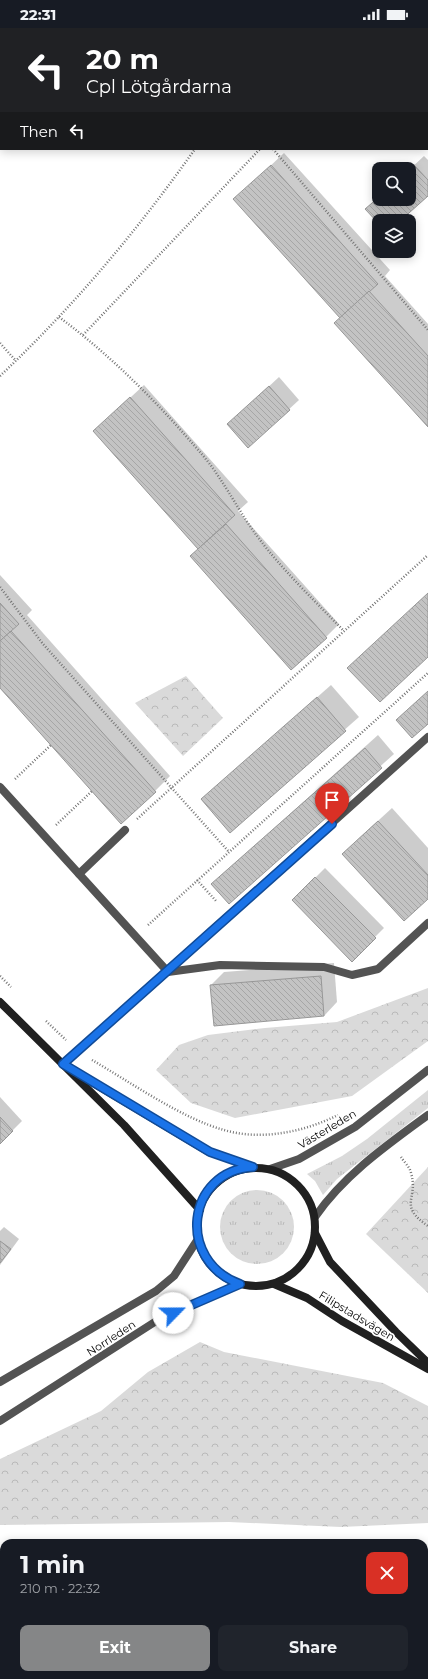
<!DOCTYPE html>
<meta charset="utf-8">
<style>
:root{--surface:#171b24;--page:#20242c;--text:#f1f3f6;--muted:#9ea1a6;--accent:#858687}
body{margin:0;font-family:Montserrat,sans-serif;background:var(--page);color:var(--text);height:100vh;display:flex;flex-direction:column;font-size:15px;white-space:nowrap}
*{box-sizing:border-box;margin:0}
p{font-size:13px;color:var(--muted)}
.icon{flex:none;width:22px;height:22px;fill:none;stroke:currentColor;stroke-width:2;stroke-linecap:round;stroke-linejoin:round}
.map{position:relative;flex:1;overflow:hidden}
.side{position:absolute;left:0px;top:1511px;width:428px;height:140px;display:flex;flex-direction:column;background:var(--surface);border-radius:12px 12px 0 0;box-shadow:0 2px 10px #0003}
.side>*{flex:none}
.hud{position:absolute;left:0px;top:0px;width:428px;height:122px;box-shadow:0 2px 10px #0003;background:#202124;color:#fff;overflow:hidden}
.buttons{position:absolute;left:372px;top:134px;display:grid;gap:8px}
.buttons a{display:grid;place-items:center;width:44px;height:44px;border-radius:8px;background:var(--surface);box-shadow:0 2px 10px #0003;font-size:20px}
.pin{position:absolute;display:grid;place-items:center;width:34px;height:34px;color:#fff;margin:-41px -17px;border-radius:50% 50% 50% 0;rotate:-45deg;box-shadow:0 0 4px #0007}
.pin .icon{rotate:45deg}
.me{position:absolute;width:44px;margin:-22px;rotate:67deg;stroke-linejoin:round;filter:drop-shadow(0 0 3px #0008)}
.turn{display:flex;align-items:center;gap:14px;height:84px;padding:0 20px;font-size:18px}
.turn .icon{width:52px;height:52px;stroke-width:2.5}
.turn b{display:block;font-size:28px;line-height:34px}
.then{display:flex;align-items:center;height:38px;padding:0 20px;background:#0003;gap:8px;font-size:15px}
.round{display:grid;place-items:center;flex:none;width:42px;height:42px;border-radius:8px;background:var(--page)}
.head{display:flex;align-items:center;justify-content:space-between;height:68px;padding:0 20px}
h1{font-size:24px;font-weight:700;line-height:30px}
.primary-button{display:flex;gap:8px;margin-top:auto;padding:8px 20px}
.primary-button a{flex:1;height:46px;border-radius:8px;background:var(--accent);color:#fff;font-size:16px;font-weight:700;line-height:46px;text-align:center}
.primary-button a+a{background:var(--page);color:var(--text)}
.status{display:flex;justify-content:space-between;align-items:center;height:28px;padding:0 20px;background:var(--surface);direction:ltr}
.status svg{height:11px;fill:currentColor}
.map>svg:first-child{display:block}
</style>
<div class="status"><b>22:31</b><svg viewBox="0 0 49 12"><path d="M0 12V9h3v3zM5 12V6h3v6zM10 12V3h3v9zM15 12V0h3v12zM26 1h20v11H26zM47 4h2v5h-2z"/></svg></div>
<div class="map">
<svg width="428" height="1651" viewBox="0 0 428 1651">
<defs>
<pattern id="grass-tufts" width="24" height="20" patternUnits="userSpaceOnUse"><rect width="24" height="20" fill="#dadada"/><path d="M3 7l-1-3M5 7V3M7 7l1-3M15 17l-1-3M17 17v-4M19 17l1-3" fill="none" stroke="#b9b9b9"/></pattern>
<pattern id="forest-crowns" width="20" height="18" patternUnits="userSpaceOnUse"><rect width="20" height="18" fill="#dadada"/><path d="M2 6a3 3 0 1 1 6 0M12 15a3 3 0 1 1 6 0" fill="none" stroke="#b9b9b9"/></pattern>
<pattern id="building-back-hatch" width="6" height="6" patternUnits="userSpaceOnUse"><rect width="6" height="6" fill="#c3c3c3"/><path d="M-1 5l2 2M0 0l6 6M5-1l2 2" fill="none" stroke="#a6a6a6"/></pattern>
</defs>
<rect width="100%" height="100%" fill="#fff"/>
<g fill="url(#grass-tufts)">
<path d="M428,1062v18l-91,71 -14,16 -8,-14 -8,-7 35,-18 25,-17z"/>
<circle cx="257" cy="1199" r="37"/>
</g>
<g fill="url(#forest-crowns)">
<path d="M186,648l37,42 -40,38 -48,-53z"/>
<path d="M428,960v53l-76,55 -117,22 -44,-15 -35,-33 23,-25 29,-10 57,-7 72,-6z"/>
<path d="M428,1139v126l-62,-59z"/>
<path d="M200,1314l24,10 159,31 45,23v117l-87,4 -112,-5 -229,3v-66l101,-48 47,-39z"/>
<path d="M0,1541h4v106h420v-93h4v97h-428z"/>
</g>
<g fill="#0003">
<path d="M0,0h14l-13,1 -1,11z"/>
<path d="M407,0h21v36l-1,-35h-21z"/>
<path d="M284,125l106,117 -5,6 43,48v102l-87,-109 -106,-118z"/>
<path d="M424,128l4,4v35l-29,26h-20v2l-12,-14 12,-12v2h30v-29z"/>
<path d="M279,349l20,23 -51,47 -10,-32z"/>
<path d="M144,357l104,117 -10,9 101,113 -13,13 -127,-88 -105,-118z"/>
<path d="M0,547l32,35 -5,5 143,161 -15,15 -155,-104z"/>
<path d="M331,657l28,32 -129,114 -28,-32z"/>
<path d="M378,707l16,19 -165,148 -17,-18z"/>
<path d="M392,780l36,40v50l-72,-57z"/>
<path d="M325,840l59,60 -32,32 -59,-60z"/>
<path d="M334,935l3,39 -13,14 -113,-31 13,-13z"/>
<path d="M0,1069l22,24 -22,22z"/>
<path d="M4,1199l15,12 -19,26v-34z"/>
</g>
<g fill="url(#building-back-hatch)" stroke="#979797">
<path d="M0,0h15l-14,1 -1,13z"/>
<path d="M407,0h21v38l-1,-37h-21z"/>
<path d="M271,137l107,119 -38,34 -107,-119z"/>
<path d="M414,137l14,15v16l-28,25h-21v3l-14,-15 14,-12v2h30v-29z"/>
<path d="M369,263l59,65v71l-94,-104z"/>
<path d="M269,358l21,24 -42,38 -21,-24z"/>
<path d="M130,369l105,118 -37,34 -105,-118z"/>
<path d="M226,496l101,114 -36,32 -101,-114z"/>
<path d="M428,565v64l-48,45 -33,-34z"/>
<path d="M0,575l19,21 -19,17z"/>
<path d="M11,603l145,161 -35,32 -121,-136v-47z"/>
<path d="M428,663v33l-16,14 -16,-18z"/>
<path d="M317,669l29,34 -116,102 -29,-34z"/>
<path d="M365,720l17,20 -153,136 -18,-20z"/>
<path d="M378,793l50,54v24l-24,22 -62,-67z"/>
<path d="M315,849l61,61 -24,24 -60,-62z"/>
<path d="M321,948l3,40 -110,10 -4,-41z"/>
<path d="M0,1089l13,14 -13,13z"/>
<path d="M0,1213l11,8 -11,14z"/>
</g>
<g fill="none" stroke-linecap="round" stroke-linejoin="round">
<g stroke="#757575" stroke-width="2.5" stroke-dasharray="1 2" stroke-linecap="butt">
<path d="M273,1l1,-1"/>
<path d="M273,121l155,181"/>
<path d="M59,289c54,40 103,90 146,141 18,22 31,48 47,71 26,37 60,69 91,101"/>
<path d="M83,307l177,-186"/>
<path d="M0,315l16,18"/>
<path d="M0,348c73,-69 137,-145 195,-227"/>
<path d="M0,559l43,57 186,208"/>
<path d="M15,751l36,-34"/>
<path d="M137,791l291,-264"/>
<path d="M56,797l36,-34"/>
<path d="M197,852l20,22"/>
<path d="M148,897l280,-252"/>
<path d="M0,948l11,11"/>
<path d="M46,993l20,19"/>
<path d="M92,1032c38,22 91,59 132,70 37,11 80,2 114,-15"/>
<path d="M401,1129c3,5 9,10 10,16 8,26 -14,32 17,53"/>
</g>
<g stroke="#535353" stroke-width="8">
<path d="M0,759l168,185 52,-7 104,2 28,8 26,-6 50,-46"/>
<path d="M79,846l46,-44"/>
<path d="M63,1036l365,-327"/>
</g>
<g stroke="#535353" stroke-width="8">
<path d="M270,1141l29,-10 56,-32 73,-57"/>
<path d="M315,1189c29,-42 72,-72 113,-102"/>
<path d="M0,1354l156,-91 18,-15 24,-37"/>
<path d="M0,1393l161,-103 79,-34"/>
</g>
<g stroke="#202020" stroke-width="8">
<path d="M0,974l124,123 76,85"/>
<path d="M75,1044l134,80 42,14"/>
<circle cx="256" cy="1199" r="59"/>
<path d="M315,1205l15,29 66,70 32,31"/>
<path d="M274,1256l33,14 35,23 86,48"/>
</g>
</g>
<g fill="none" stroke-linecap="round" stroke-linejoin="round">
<g stroke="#114b97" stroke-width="10">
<path id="route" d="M173,1285l67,-29c-64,-23 -54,-113 13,-117l-43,-15 -147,-88 269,-240"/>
</g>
<use href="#route" stroke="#1a73e8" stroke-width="7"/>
</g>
<g text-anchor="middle" stroke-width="3.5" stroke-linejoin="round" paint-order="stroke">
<g font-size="11" fill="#000" stroke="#fff">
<text transform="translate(327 1101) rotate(-31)" y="4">Västerleden</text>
<text transform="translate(357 1288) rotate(31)" y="4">Filipstadsvägen</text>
<text transform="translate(111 1310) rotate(-33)" y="4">Norrleden</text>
</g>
</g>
</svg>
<div class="buttons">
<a><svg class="icon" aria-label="search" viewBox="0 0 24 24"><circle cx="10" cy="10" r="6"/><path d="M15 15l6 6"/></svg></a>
<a><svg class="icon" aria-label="layers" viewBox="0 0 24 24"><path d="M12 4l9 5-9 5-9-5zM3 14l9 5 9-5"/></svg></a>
</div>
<div class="pin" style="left:332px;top:796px;background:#d93025"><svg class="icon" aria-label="arrive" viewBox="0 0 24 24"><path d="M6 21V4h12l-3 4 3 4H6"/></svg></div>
<svg class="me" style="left:173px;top:1285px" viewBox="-20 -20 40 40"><circle r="19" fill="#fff"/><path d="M0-13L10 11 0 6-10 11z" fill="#1a73e8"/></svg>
<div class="hud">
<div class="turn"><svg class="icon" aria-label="left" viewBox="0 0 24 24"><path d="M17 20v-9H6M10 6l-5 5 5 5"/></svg><div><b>20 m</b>Cpl Lötgårdarna</div></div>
<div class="then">Then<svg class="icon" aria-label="left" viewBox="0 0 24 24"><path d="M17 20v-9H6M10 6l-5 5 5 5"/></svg></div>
</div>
<section class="side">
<div class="head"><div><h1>1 min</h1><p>210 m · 22:32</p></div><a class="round" style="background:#d93025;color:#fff"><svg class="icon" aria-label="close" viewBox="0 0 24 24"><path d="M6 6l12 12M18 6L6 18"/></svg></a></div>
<div class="primary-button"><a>Exit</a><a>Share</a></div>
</section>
</div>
